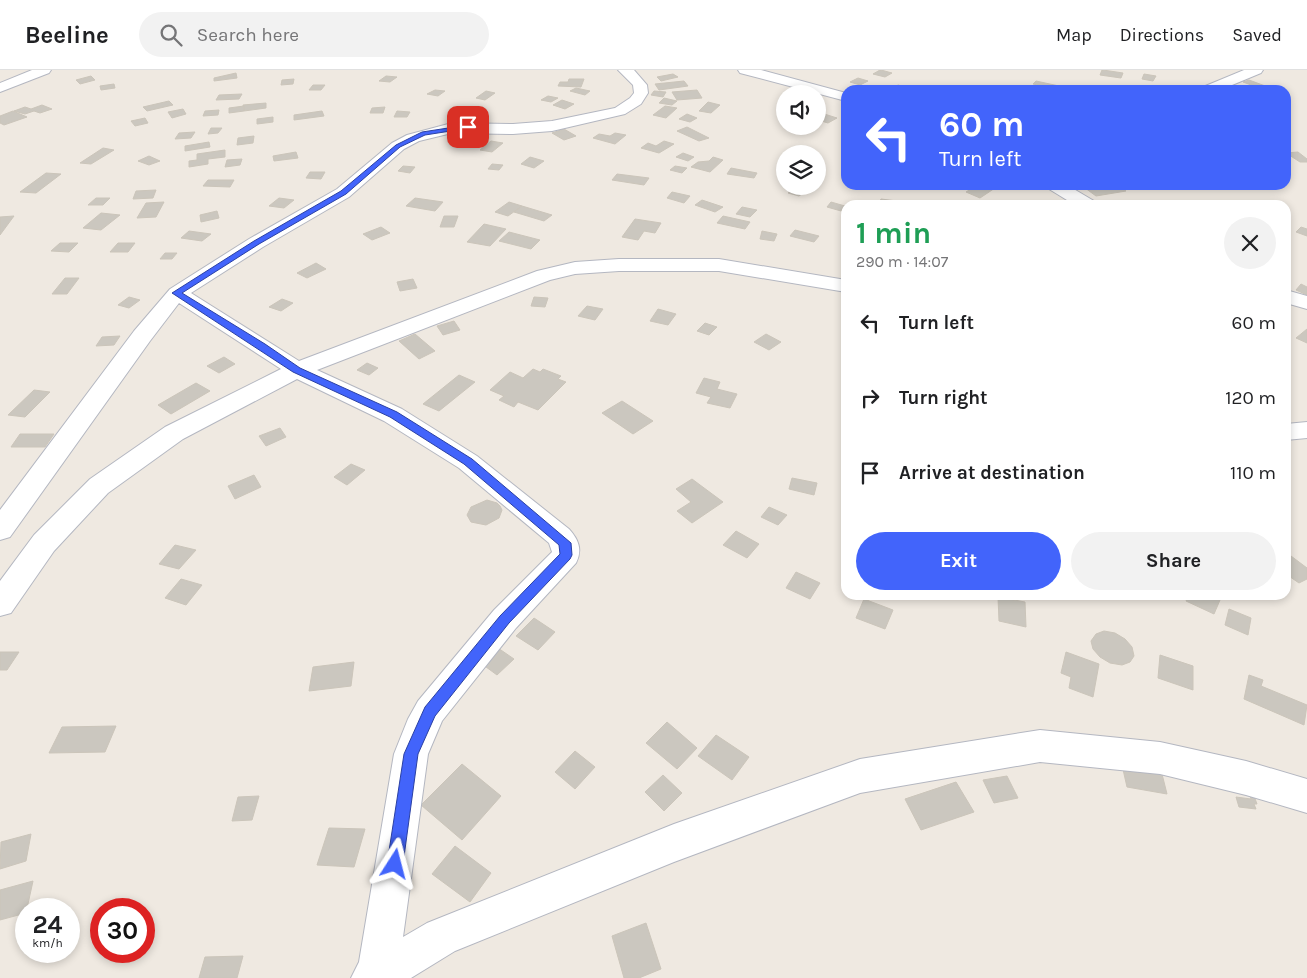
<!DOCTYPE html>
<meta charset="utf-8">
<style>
:root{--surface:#fff;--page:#f2f2f2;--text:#202124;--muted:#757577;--line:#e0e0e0;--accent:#4264fb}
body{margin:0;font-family:Karla,sans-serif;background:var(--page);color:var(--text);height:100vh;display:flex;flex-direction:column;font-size:19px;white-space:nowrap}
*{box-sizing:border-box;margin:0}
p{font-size:16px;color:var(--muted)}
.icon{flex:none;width:28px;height:28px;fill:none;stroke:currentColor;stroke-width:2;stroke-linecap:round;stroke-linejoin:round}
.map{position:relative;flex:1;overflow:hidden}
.drawer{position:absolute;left:841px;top:130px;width:450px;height:400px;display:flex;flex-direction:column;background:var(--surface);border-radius:15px;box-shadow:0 2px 8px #0003}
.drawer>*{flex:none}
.top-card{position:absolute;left:841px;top:15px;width:450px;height:105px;border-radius:15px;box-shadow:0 2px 8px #0003;background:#4264fb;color:#fff;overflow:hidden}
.tools{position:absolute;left:776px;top:15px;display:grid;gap:10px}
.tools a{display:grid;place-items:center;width:50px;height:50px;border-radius:50%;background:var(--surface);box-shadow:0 2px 8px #0003;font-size:25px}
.speed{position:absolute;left:15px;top:828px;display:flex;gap:10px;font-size:25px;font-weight:700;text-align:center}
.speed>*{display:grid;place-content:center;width:65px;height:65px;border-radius:50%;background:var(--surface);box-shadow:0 2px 8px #0003;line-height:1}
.speed small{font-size:12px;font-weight:400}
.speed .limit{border:8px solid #d22;background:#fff;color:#111}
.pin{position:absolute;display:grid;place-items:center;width:42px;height:42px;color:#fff;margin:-21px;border-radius:10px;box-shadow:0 2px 8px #0006}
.me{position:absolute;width:55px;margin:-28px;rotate:9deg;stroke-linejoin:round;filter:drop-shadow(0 0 4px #0008)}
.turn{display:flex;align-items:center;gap:18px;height:105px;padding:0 15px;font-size:22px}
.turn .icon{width:65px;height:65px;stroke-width:2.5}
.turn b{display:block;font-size:35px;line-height:42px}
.round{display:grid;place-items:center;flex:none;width:52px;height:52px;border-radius:26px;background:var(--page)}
.overview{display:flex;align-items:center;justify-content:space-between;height:85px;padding:0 15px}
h1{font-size:30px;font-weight:700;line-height:38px;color:#1e9e55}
.button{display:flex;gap:10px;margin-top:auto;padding:10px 15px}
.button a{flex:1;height:58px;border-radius:30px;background:var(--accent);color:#fff;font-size:20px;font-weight:700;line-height:58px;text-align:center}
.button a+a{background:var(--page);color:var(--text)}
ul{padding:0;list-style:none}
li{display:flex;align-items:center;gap:15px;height:75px;padding:0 15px}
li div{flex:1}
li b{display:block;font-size:19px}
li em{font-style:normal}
header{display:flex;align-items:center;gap:30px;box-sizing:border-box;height:70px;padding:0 25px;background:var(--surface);border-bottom:1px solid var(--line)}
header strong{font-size:24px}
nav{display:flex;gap:28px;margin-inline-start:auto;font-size:18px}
.search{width:350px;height:45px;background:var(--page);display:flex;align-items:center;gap:12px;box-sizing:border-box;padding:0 18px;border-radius:28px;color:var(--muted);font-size:19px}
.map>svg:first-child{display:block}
</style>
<header>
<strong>Beeline</strong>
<div class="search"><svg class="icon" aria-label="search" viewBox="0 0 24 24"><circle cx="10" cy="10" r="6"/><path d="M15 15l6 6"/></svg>Search here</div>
<nav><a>Map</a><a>Directions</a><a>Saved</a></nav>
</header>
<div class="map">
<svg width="1307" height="908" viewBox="0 0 1307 908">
<rect width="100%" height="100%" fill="#efe9e1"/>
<g fill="#cbc7bf" stroke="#cbc5ba">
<path d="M880,0h1l11,3 -7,4 -12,-3z"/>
<path d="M1102,0h1l20,3 -2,5 -21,-3z"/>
<path d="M236,3l1,5 -23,3v-3z"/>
<path d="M673,4l5,3 -17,4 -4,-4z"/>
<path d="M1144,4l12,2 -3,5 -11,-2z"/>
<path d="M91,6l4,4 -15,4 -4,-4z"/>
<path d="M386,6l11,1 -7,5 -11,-1z"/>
<path d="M858,8l10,3 -8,4 -10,-3z"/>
<path d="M294,9l-1,5 -12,1 1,-5z"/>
<path d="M569,9h15l-3,8 -23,-1 2,-4h8z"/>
<path d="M1249,10l19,7 -6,2 -19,-7z"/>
<path d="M684,11l4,5 -29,4 -4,-6z"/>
<path d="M1036,11l23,5 -3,3 -23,-5z"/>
<path d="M114,14l1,4 -14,2 -1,-4z"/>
<path d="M313,15h12l-4,5h-12z"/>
<path d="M898,15l18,5 -24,-1z"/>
<path d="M576,18l14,3 -5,4 -15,-4z"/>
<path d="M435,20l10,1 -7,5 -11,-2z"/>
<path d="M697,20l5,8 -25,2 -5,-8z"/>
<path d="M486,21l9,2 -10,7 -9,-2z"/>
<path d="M654,21l12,1 -3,5 -12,-2z"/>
<path d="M242,24l-3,5 -23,1 3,-5z"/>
<path d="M548,26l10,2 -7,4 -10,-2z"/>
<path d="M664,28l13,3 -5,4 -13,-2z"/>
<path d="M562,30l12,4 -9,5 -12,-4z"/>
<path d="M169,31l4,4 -26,6 -4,-4z"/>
<path d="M708,32l12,3 -9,8 -12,-2z"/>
<path d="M266,33v5l-22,3 -1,-6z"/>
<path d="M42,35l10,4 -12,4 -6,-2 -9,3 -11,-3 11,-4 6,2z"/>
<path d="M244,36v5l-15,2v-5z"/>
<path d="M665,36l12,2 -11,10 -13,-3z"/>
<path d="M385,37l-2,6h-13l2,-5z"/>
<path d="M183,39l3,5 -14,4 -4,-6z"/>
<path d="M219,40l-1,5 -15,1 2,-5z"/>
<path d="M13,41l14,6 -23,8 -4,-2v-7z"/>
<path d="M322,41l2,5 -30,4v-5z"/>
<path d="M397,41l13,1 -3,5h-13z"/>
<path d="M818,42l19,6 -9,5 -10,-3z"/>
<path d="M687,44l10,4 -7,4 -11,-3z"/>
<path d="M273,47v5l-16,2v-5z"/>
<path d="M145,48l3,5 -13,3 -4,-5z"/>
<path d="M800,56h2l10,4 -10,4 -11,-4z"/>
<path d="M687,57l22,11 -10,3 -22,-10z"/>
<path d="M211,58h11l-4,5 -10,1z"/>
<path d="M564,59l12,7 -12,4 -12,-7z"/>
<path d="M195,62l-4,6 -16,1 4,-6z"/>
<path d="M615,63l11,2 -11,9 -22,-6 6,-4 11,2z"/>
<path d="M254,66l-1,7 -16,2 1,-7z"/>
<path d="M491,71l12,2 -11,9 -12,-2z"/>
<path d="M664,71l10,3 -15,9 -18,-5 7,-5 8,3z"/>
<path d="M209,72l1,5 -25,4v-5z"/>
<path d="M103,78l11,2 -23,14 -11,-1z"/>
<path d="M225,80v7l-17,2v5l-19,3v-6l8,-1v-6z"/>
<path d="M296,82l2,6 -24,3 -1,-5z"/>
<path d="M1298,82l9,7v3h-7l-14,-9z"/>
<path d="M683,83l11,4 -6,4 -12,-4z"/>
<path d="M149,86l11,5 -11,4 -11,-4z"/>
<path d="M530,87l14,4 -10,7 -13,-4z"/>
<path d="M713,87l10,3 -13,12 -19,-5 7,-5 11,-1z"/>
<path d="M242,89l-2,6 -15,2 2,-7z"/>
<path d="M492,94l11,1 -4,5 -11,-1z"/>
<path d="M403,96l12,1 -5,6 -12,-2z"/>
<path d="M675,96l12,2 -5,5 -12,-3z"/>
<path d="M731,98l26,5 -3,5 -27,-4z"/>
<path d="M310,102h15l-4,7 -15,-1z"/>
<path d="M46,103l15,1 -25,19 -16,-1z"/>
<path d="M617,104l32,4 -5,7 -32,-5z"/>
<path d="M208,110h26l-4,7 -27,-1z"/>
<path d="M977,115h10l8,3 -15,10 -14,-6z"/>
<path d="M1081,115h36l9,6 -30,5z"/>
<path d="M795,117l11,4 -7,5 -11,-3z"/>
<path d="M156,120l-3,8 -20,1 3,-8z"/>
<path d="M672,122l18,4 -6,7 -17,-5z"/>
<path d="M96,128h14l-7,7h-15z"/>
<path d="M279,128l15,2 -10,8 -15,-2z"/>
<path d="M415,128l28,4 -8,9 -29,-5z"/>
<path d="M881,129l16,2 -2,4h-17z"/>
<path d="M702,130l21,7 -8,5 -20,-7z"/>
<path d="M164,132l-8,15 -19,1 9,-15z"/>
<path d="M509,132l13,4 -14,10 -13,-4z"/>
<path d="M831,132l14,4 -4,5 -14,-4z"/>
<path d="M522,136l30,9 -8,6 -30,-9z"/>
<path d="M742,137l15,3 -7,7 -14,-3z"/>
<path d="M217,141l2,7 -18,4 -1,-7z"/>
<path d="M101,143l19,2 -19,15 -18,-2z"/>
<path d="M14,146l-14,19v-18z"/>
<path d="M444,146h14l-4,11h-14z"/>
<path d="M723,146l27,6 -5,7 -28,-6z"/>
<path d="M635,149l26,4 -6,10 -11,-2 -6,9 -16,-3z"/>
<path d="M484,154l22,5 -16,17 -23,-4z"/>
<path d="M381,157l9,6 -18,7 -9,-6z"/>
<path d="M1301,157l6,2v7l-11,-4z"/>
<path d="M795,160l24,6 -5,6 -24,-6z"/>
<path d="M189,161l22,3 -9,7 -21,-3z"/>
<path d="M762,161l15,3 -3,7 -14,-2z"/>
<path d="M509,162l31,8 -9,9 -32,-8z"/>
<path d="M60,173h18l-9,9 -18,-1z"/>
<path d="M118,173h17l-7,9h-18z"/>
<path d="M165,183h12l-5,6h-12z"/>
<path d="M316,193l10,6 -19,9 -10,-5z"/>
<path d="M65,208h14l-12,16h-15z"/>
<path d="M413,209l4,9 -17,3 -3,-9z"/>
<path d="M1301,214l6,3v8l-11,-5z"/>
<path d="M129,227l11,3 -11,8 -11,-3z"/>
<path d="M534,227l14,1 -3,9 -14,-1z"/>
<path d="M282,229l11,4 -12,8 -12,-4z"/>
<path d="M587,236l16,3 -8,11 -17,-4z"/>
<path d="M658,239l18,5 -8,11 -18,-4z"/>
<path d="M454,251l6,9 -17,5 -6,-9z"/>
<path d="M705,253l12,4 -8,8 -12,-4z"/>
<path d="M1307,259v14l-11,-5z"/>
<path d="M415,264l20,17 -16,8 -20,-18z"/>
<path d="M766,264l15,8 -12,8 -15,-8z"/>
<path d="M120,266l-6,9 -18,1 6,-9z"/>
<path d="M224,287l11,7 -16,9 -12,-7z"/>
<path d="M367,293l11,5 -9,7 -12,-5z"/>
<path d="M533,299l7,3 3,-3 18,7 -3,3 8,3 -28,28 -20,-8 -4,5 -15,-7 5,-4 -14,-6 20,-18 13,6z"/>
<path d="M459,305l16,7 -36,29 -16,-7z"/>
<path d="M704,308l16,4 -3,7 20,5 -7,14 -23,-5 4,-6 -15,-4z"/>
<path d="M196,313l14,8 -39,23 -13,-9z"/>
<path d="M34,320l16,2 -25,25 -17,-2z"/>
<path d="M622,331l31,20 -20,13 -31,-21z"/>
<path d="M280,358l6,9 -20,9 -7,-10z"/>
<path d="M20,364h34l-9,13h-34z"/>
<path d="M351,394l14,6 -18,15 -13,-8z"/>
<path d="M254,405l7,12 -26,12 -7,-13z"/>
<path d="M792,408l25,5 -3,12 -25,-6z"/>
<path d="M692,409l31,23 -31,21 -15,-12 14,-9 -15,-13z"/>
<path d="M487,430l10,3 3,3 2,4 -3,8 -13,7 -15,-3 -4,-7 4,-8z"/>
<path d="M769,437l18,8 -9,10 -17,-8z"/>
<path d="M736,461l23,13 -12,14 -24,-13z"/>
<path d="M175,475l21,5 -17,19 -20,-5z"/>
<path d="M1291,486l16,12v11l-8,4 -13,-9v-15z"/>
<path d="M796,502l24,11 -10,16 -24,-11z"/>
<path d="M181,509l21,6 -16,20 -21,-7z"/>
<path d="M1189,525h20l11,5 -6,14 -28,-13z"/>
<path d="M998,527l27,5 1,25 -27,-6z"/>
<path d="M864,529l29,11 -8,19 -29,-11z"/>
<path d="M1229,539l22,9 -3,17 -23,-10z"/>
<path d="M534,548l21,14 -17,18 -22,-14z"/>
<path d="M1104,561l11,2 10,6 7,8 2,9 -4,6 -8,3 -12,-2 -10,-6 -7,-8 -2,-8 5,-7z"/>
<path d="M498,578l16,11 -17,16 -15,-11z"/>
<path d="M0,582h19l-12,18h-7z"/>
<path d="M1066,582l33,12 -6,33 -24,-9 2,-11 -10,-4z"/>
<path d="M1160,585l33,11v24l-35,-12z"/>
<path d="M354,592l-3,24 -42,5 4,-24z"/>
<path d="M1249,605l14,5 -2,6 46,19 -3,20 -60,-26z"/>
<path d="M667,652l30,26 -20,21 -31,-26z"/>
<path d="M116,656l-11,26 -56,1 13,-26z"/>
<path d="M716,665l33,22 -17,23 -34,-24z"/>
<path d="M575,681l20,16 -20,22 -20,-17z"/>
<path d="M462,694l39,32 -39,44 -41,-35z"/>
<path d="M1122,695l39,5 6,24 -40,-7z"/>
<path d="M663,705l19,18 -18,18 -19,-19z"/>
<path d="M1007,706l11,22 -24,5 -11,-23z"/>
<path d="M956,712l18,30 -53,18 -16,-31z"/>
<path d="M1250,725l4,1 3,8h-3l2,5 -17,-2 -3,-10 15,2z"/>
<path d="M259,726l-7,24 -20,1 6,-24z"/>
<path d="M329,758l36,1 -11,38 -37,-2z"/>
<path d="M31,764l-5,27 -26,8 1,-27z"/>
<path d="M455,776l36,27 -21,29 -38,-28z"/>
<path d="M33,811l-7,32 -26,7v-30z"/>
<path d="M646,853l15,46 -22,9h-15l-12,-42z"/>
<path d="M243,886l-6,22h-38l6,-21z"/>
</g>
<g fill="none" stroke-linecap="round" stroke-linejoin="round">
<g stroke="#b4b7c1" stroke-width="2">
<g id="minor">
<path d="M32,0h19l-2,3 -49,19v-9z"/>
<path d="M618,0h16l13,15 1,8 -7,11 -16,10 -73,17 -39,3 -61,-1 -33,8 -15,8 -55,48 -86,50 -72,46 108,68 238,-90 38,-9 44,-3h100l127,21v12l-127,-21h-100l-44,3 -25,6 -233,90 85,39 75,47 92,73c9,10 14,20 7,34l-60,65 -74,93 -14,33 -25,183 24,-14 247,-99 186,-65 180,-29 120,12 86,19 61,18v34l-61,-18 -86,-21 -120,-12 -180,31 -186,69 -219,89 -44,27h-60l8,-16 35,-208 14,-35 10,-18 76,-91 58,-58 -3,-9 -90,-75 -75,-47 -87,-42 -114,60 -75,54 -54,58 -43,62 -11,3v-35l34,-46 56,-56 75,-52 116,-58 -102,-66 -29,38 -140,196 -10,3v-30l134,-179 36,-42 79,-50 88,-50 55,-46 15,-8 45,-12 61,1 39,-3 63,-13 15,-10 4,-5 -1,-8z"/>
<path d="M738,0h23l85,23v8l-106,-28z"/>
<path d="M1244,0h19l-2,3 -41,17h-19l2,-3z"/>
<path d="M1046,115h21l27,16 3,4h-22l-26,-16z"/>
<path d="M1286,220l21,6v13l-21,-6z"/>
<path d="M1307,352v16l-21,2v-16z"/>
</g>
</g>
<use href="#minor" fill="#fff" fill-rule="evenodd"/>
</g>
<path fill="#4264fb" stroke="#2b41a3" d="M468,55l3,2 -1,1 -45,7 -25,12 -54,47 -87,50 -77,49 83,51 35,24 97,44 75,47 99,84 1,12 -2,4 -61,64 -74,93 -17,38 -15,110 -3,5 -5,2 -6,-2 -2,-5 17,-110 21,-47 75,-91 60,-62 -1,-9 -95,-81 -74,-47 -97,-45 -121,-79 82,-52 87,-50 55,-46 26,-13z"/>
</svg>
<div class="tools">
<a><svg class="icon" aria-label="sound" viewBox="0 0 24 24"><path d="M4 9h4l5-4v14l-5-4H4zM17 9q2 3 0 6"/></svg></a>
<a><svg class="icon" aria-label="layers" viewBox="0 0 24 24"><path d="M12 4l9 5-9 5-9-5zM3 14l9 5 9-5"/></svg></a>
</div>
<div class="speed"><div>24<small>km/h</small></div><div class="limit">30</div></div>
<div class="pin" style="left:468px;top:57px;background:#d93025"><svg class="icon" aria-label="arrive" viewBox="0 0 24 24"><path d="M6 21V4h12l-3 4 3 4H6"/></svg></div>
<svg class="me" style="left:395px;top:794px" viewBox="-20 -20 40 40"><path d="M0-17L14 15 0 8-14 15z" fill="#4264fb" stroke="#fff" stroke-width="4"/></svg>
<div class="top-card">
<div class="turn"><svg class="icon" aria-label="left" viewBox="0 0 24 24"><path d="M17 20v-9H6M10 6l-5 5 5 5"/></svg><div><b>60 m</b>Turn left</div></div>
</div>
<section class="drawer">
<div class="overview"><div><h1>1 min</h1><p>290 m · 14:07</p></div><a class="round"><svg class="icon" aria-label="close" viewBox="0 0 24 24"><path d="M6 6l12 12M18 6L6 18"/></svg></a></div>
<ul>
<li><svg class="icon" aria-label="left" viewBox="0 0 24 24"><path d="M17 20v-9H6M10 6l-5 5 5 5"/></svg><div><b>Turn left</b></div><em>60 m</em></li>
<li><svg class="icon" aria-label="right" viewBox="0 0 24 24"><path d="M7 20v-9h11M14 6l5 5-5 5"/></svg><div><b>Turn right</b></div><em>120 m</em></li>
<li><svg class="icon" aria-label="arrive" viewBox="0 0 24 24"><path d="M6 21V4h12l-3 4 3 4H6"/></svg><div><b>Arrive at destination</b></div><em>110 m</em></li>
</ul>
<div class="button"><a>Exit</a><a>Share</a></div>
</section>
</div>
